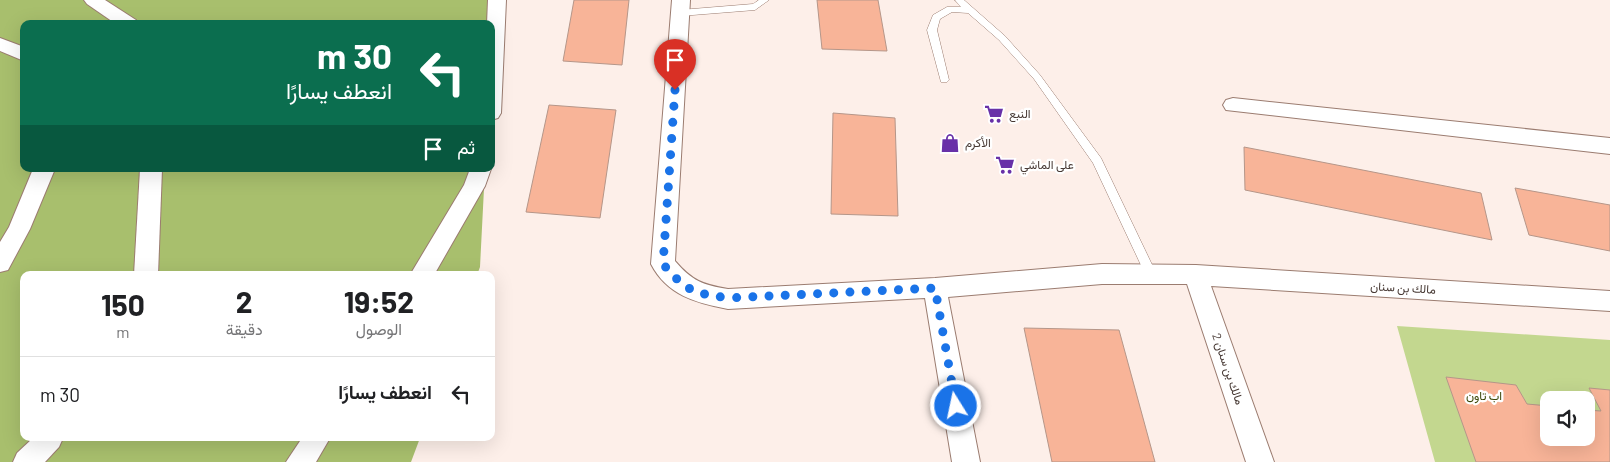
<!DOCTYPE html>
<html lang="ar">
<meta charset="utf-8">
<style>
:root{--surface:#fff;--page:#f2f2f2;--text:#202124;--muted:#757577;--line:#e0e0e0}
body{margin:0;font-family:Barlow,Vazirmatn,sans-serif;background:var(--page);color:var(--text);direction:rtl;height:100vh;display:flex;flex-direction:column;font-size:19px;white-space:nowrap}
*{box-sizing:border-box;margin:0}
p{font-size:16px;color:var(--muted)}
.icon{flex:none;width:28px;height:28px;fill:none;stroke:currentColor;stroke-width:2;stroke-linecap:round;stroke-linejoin:round}
.map{position:relative;flex:1;overflow:hidden;direction:ltr}
.drawer{position:absolute;left:20px;top:271px;width:475px;height:170px;display:flex;flex-direction:column;background:var(--surface);border-radius:10px;box-shadow:0 5px 20px #0002;direction:rtl}
.drawer>*{flex:none}
.hud{position:absolute;left:20px;top:20px;width:475px;height:152px;border-radius:10px;box-shadow:0 5px 20px #0002;direction:rtl;background:#0b6e4f;color:#fff;overflow:hidden}
.controls{position:absolute;left:1540px;top:391px;display:grid;gap:10px}
.controls a{display:grid;place-items:center;width:55px;height:55px;border-radius:10px;background:var(--surface);box-shadow:0 5px 20px #0002;font-size:25px}
.pin{position:absolute;display:grid;place-items:center;width:42px;height:42px;color:#fff;margin:-51px -21px;border-radius:50% 50% 50% 0;rotate:-45deg;box-shadow:0 0 5px #0007}
.pin .icon{rotate:45deg}
.me{position:absolute;width:55px;margin:-28px;rotate:350deg;stroke-linejoin:round;filter:drop-shadow(0 0 4px #0008)}
.turn{display:flex;align-items:center;gap:18px;height:105px;padding:0 20px;font-size:22px}
.turn .icon{width:65px;height:65px;stroke-width:2.5}
.turn b{display:block;font-size:35px;line-height:42px}
.then{display:flex;align-items:center;height:48px;padding:0 20px;background:#0003;gap:10px;font-size:19px}
.eta{display:flex;justify-content:space-evenly;align-items:center;height:85px;text-align:center}
.eta b{font-size:30px;font-weight:700;line-height:35px}
ul{padding:0;list-style:none}
li{display:flex;align-items:center;gap:15px;height:75px;padding:0 20px;border-top:1px solid var(--line)}
li div{flex:1}
li b{display:block;font-size:19px}
li em{font-style:normal}
.map>svg:first-child{display:block}
</style>
<div class="map">
<svg width="1610" height="462" viewBox="0 0 1610 462">
<rect width="100%" height="100%" fill="#fdefe9"/>
<path fill="#c3d78f" fill-rule="evenodd" d="M1397,326l213,14v122h-175zM1549,400h37v38h-37z"/>
<path fill="#a8bf6d" d="M0,0h493l-2,24h-467v145h461l-5,98 -3,8h-453v163h396l-9,24h-411z"/>
<g fill="#f8b498" stroke="#b59689">
<path d="M574,0h55l-7,65 -59,-4z"/>
<path d="M817,0h61l9,51 -65,-2z"/>
<path d="M549,105l67,5 -16,108 -74,-6z"/>
<path d="M833,113l62,5 3,98 -67,-2z"/>
<path d="M1244,147l237,46 11,47 -247,-50z"/>
<path d="M1515,188l95,17v46l-81,-16z"/>
<path d="M1024,328l95,2 36,132h-103z"/>
<path d="M1446,377l70,8 11,19 22,2v32h37v-28l15,1 -12,-23 21,2v72h-134z"/>
</g>
<g fill="none" stroke-linecap="round" stroke-linejoin="round">
<g stroke="#9b7c70" stroke-width="1">
<g id="lane">
<path d="M759,0h10l-14,10 -75,6 -5,-3 5,-3 73,-6z"/>
<path d="M955,0h9l41,36 35,39 61,83 56,117 -2,3h-8l-54,-115 -59,-84 -35,-39 -31,-27 -16,-1 -12,7 -3,11 12,50 -2,2h-6l-14,-52 6,-15 14,-8h14z"/>
</g>
</g>
<g stroke="#9b7c70" stroke-width="2">
<g id="street">
<path d="M84,0h21l31,20 2,4h-22l-29,-20z"/>
<path d="M488,0h18l-5,113 -3,5 -7,2v-96h-4z"/>
<path d="M672,0h18l-15,261c17,20 28,24 53,28l207,-11 167,-14 94,1 414,26v20l-399,-25 63,176h-28l-59,-178h-85l-154,13 32,165h-28l-27,-164 -197,11c-32,-6 -61,-14 -77,-45z"/>
<path d="M0,38l24,9v14l-24,-10z"/>
<path d="M1233,98l377,40v16l-384,-44 -3,-5 3,-5z"/>
<path d="M33,169h22l-25,60 -22,41 -8,2v-30l9,-15z"/>
<path d="M140,169h22l-4,106h-24z"/>
<path d="M470,169h21l-6,17 -51,89h-24l54,-90z"/>
<path d="M33,438h30l-4,9 -14,15h-32l4,-9z"/>
<path d="M302,438h28l-14,24h-30z"/>
</g>
</g>
<use href="#lane" fill="#fff" fill-rule="evenodd"/>
<use href="#street" fill="#fff" fill-rule="evenodd"/>
</g>
<g fill="none" stroke-linecap="round" stroke-linejoin="round">
<path stroke="#1a73e8" stroke-width="9" stroke-dasharray="0 16.2" d="M675,90l-12,174c23,27 30,29 65,34l207,-10 21,118"/>
</g>
<defs>
<g id="supermarket-bare" transform="scale(1.5)"><path d="M-6-5.5h2.5l.6 2H6L4.5 2H-2.5L-4.4-4H-6ZM-1.5 3.2a1.3 1.3 0 1 0 .1 0ZM3 3.2a1.3 1.3 0 1 0 .1 0Z" fill="#6831a8" stroke="#fff" stroke-width="2.5" paint-order="stroke"/></g>
<g id="shop-bare" transform="scale(1.5)"><path d="M-5-2.5h2.3a2.7 3.5 0 0 1 5.4 0H5L5.5 6h-11ZM-1.5-2.5h3a1.5 2.3 0 0 0-3 0Z" fill="#6831a8" stroke="#fff" stroke-width="2.5" paint-order="stroke"/></g>
</defs>
<g fill-rule="evenodd">
<use href="#supermarket-bare" x="994" y="114"/>
<use href="#shop-bare" x="950" y="143"/>
<use href="#supermarket-bare" x="1005" y="165"/>
</g>
<g text-anchor="middle" stroke-width="4.5" stroke-linejoin="round" paint-order="stroke">
<g font-size="12" fill="#473934" stroke="#fff" text-anchor="start">
<text x="1009" y="118">النبع</text>
<text x="965" y="147">الأكرم</text>
<text x="1020" y="169">على الماشي</text>
</g>
<g font-size="12" fill="#473934" stroke="#fff">
<text transform="translate(1403 288) rotate(3)" y="4">مالك بن سنان</text>
<text transform="translate(1228 369) rotate(71)" y="4">مالك بن سنان 2</text>
</g>
<g font-size="12" fill="#394607" stroke="#fff">
<text x="1484" y="400">اب تاون</text>
</g>
</g>
</svg>
<div class="controls">
<a><svg class="icon" aria-label="sound" viewBox="0 0 24 24"><path d="M4 9h4l5-4v14l-5-4H4zM17 9q2 3 0 6"/></svg></a>
</div>
<div class="pin" style="left:675px;top:90px;background:#d93025"><svg class="icon" aria-label="arrive" viewBox="0 0 24 24"><path d="M6 21V4h12l-3 4 3 4H6"/></svg></div>
<svg class="me" style="left:956px;top:406px" viewBox="-20 -20 40 40"><circle r="17" fill="#1a73e8" stroke="#fff" stroke-width="3"/><path d="M0-11L8 9 0 5-8 9z" fill="#fff"/></svg>
<div class="hud">
<div class="turn"><svg class="icon" aria-label="left" viewBox="0 0 24 24"><path d="M17 20v-9H6M10 6l-5 5 5 5"/></svg><div><b>30 m</b>انعطف يسارًا</div></div>
<div class="then">ثم<svg class="icon" aria-label="arrive" viewBox="0 0 24 24"><path d="M6 21V4h12l-3 4 3 4H6"/></svg></div>
</div>
<section class="drawer">
<div class="eta">
<div><b>19:52</b><p>الوصول</p></div>
<div><b>2</b><p>دقيقة</p></div>
<div><b>150</b><p>m</p></div>
</div>
<ul>
<li><svg class="icon" aria-label="left" viewBox="0 0 24 24"><path d="M17 20v-9H6M10 6l-5 5 5 5"/></svg><div><b>انعطف يسارًا</b></div><em>30 m</em></li>
</ul>
</section>
</div>
